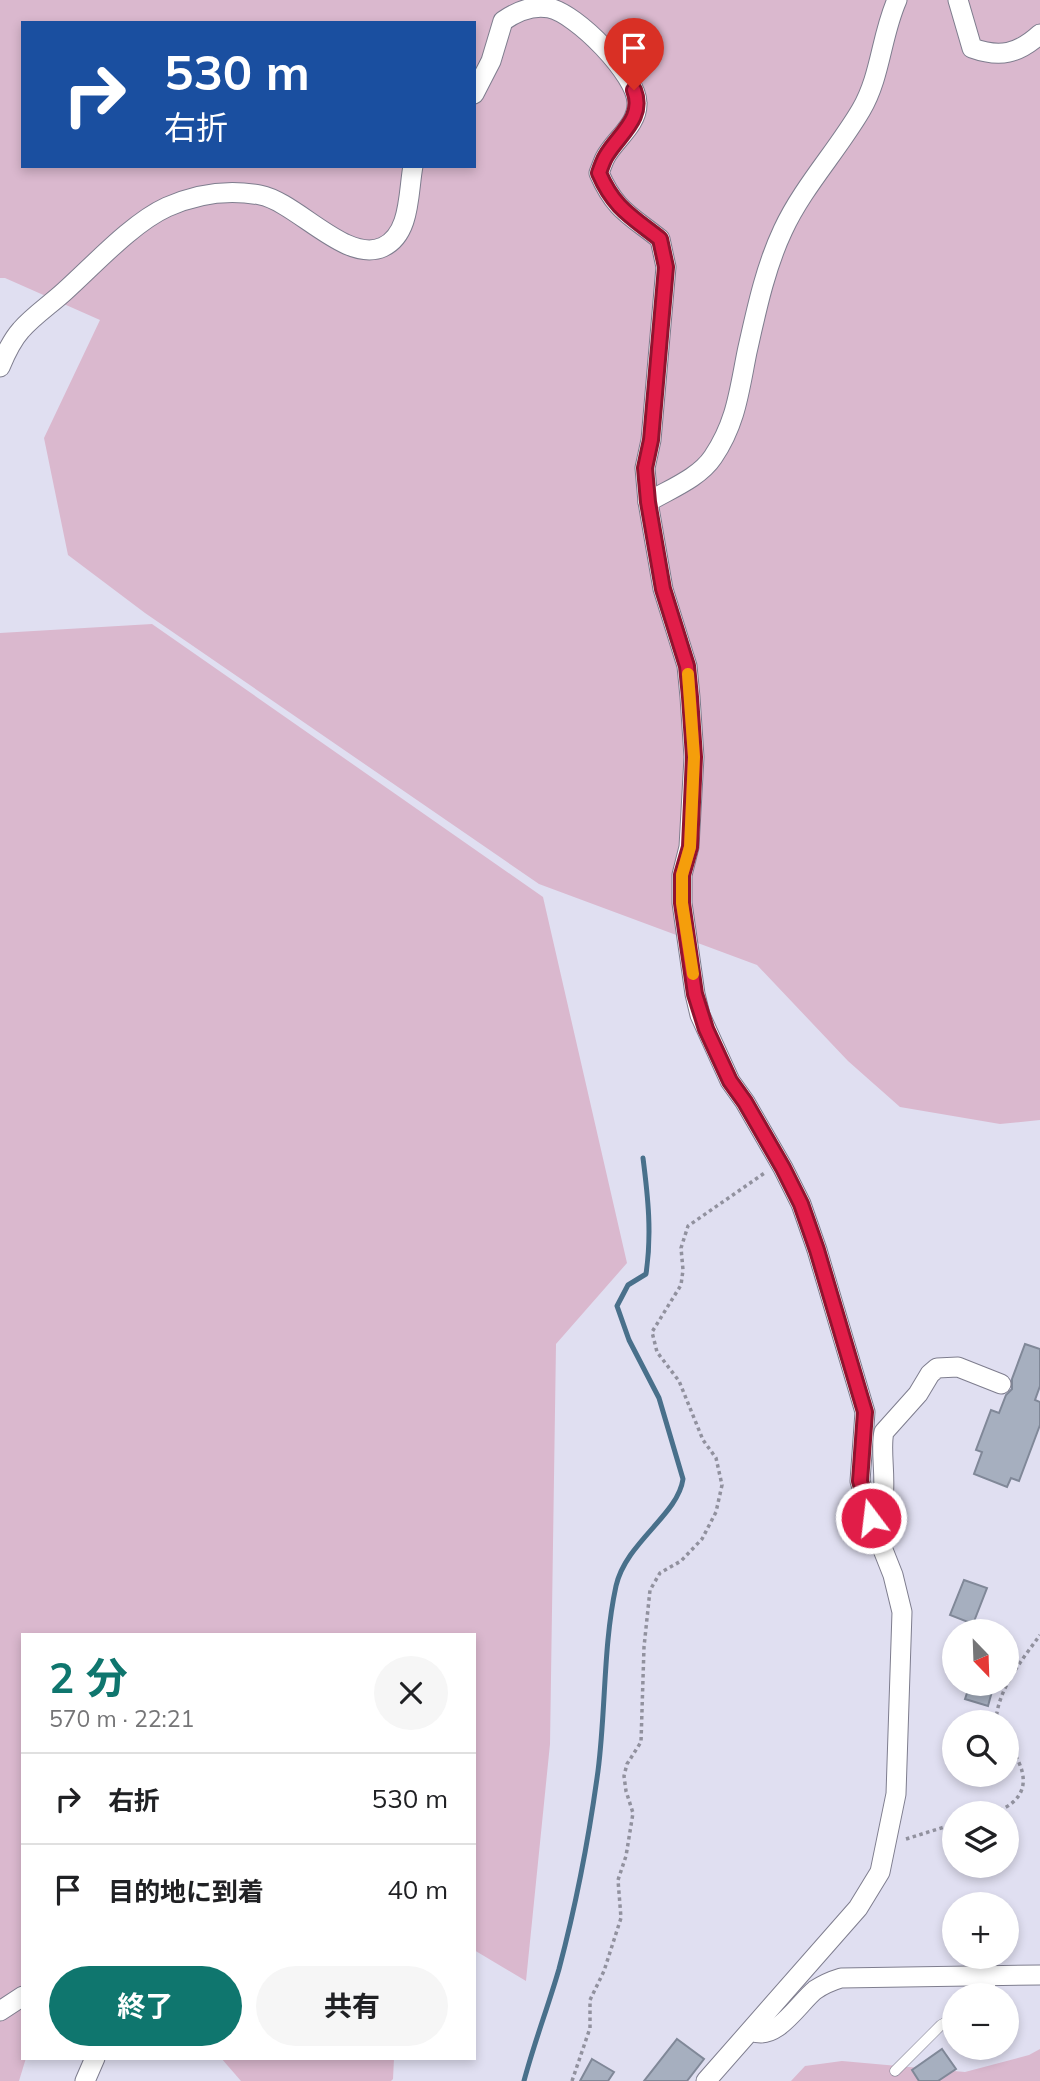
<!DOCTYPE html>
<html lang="ja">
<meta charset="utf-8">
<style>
:root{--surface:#fff;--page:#f6f6f6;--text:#202124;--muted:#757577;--line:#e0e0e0;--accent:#0f766e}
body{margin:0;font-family:Mulish,"Noto Sans JP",sans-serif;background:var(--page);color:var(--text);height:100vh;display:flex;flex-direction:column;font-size:26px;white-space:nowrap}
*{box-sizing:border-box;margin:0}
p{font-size:23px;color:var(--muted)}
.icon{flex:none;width:38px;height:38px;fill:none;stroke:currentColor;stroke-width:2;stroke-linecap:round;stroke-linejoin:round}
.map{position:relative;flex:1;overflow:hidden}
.drawer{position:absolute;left:21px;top:1633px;width:455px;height:427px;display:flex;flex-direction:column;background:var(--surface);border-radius:0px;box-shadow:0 4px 10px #0003}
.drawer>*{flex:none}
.guide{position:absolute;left:21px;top:21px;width:455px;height:147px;border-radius:0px;box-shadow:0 4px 10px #0003;background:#1a4fa0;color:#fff;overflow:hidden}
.needle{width:46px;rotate:157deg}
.controls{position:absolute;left:942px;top:1619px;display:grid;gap:14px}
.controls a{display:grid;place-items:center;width:77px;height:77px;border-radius:50%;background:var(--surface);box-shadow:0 4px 10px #0003;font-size:35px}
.pin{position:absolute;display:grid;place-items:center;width:60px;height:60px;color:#fff;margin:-72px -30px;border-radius:50% 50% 50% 0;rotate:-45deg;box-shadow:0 0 7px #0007}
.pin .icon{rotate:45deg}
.me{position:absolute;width:77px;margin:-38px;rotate:345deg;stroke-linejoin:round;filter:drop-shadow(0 0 5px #0008)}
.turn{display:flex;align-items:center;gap:24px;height:147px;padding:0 28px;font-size:32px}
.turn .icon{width:91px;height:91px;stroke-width:2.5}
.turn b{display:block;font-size:49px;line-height:60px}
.round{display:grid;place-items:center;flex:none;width:74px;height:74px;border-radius:37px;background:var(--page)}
.headline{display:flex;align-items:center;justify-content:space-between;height:119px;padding:0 28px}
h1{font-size:42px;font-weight:700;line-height:52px;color:var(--accent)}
.primary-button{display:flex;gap:14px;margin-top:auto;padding:14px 28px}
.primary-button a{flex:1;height:80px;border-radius:42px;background:var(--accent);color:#fff;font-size:28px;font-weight:700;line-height:80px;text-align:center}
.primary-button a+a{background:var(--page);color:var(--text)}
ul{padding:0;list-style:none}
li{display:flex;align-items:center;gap:21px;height:91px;padding:0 28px;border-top:2px solid var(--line)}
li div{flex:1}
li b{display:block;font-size:26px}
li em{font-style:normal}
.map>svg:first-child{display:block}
</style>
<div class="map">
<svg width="1040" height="2081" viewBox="0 0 1040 2081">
<rect width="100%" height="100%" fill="#e0dff1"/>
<g fill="#dab8ce" fill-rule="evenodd">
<path d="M0,0h1040v1120l-40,4 -100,-17 -52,-46 -91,-96 -218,-81 -394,-271 -77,-58 -24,-117 56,-118 -95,-42h-5zM23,23h451v143h-451z"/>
<path d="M152,624l391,273 84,366 -71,81 -6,400 -24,237 -52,-31v-316h-451v424h3l-7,23h-19v-1448z"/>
<path d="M1040,2049v32h-249l14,-15 37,-5 123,11 64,-17z"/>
<path d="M221,2058h173l-1,21 -2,2h-150z"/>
</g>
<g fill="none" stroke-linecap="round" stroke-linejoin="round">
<path stroke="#49708b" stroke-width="5" d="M524,2081c10,-38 24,-74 35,-112 17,-64 30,-132 39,-198 8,-62 5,-125 18,-185 10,-44 62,-71 67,-107l-24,-81 -30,-58 -12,-34 11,-21 18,-11c6,-40 2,-77 -3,-116"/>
</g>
<g fill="#a6afbf" stroke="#808898" stroke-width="2">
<path d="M1025,1344l15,5v37l-5,14 5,2v23l-21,56 -8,-3 -4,9 -33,-13 8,-22 -6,-2 15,-40 8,3 7,-18 6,-6v-10z"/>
<path d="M964,1580l23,8 -14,36 -23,-9z"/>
<path d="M970,1684h24l-6,22 -23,-7z"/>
<path d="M677,2039l27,20 -17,22h-43z"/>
<path d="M942,2049l14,20 -18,12h-19l-7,-11z"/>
<path d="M592,2059l22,13 -6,9h-28z"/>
</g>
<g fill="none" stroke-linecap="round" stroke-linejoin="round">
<g stroke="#7e7d8e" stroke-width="11">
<g id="service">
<path d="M985,1995l5,-9 1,-10"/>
<path d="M895,2071l46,-46 13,-7"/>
</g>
</g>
<g stroke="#7e7d8e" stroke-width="21">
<g id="minor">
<path d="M958,0l14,48c28,10 46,6 68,-14"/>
<path d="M474,94l17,-33 12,-40c13,-9 30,-16 46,-13 27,5 88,67 88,95 1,22 -23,37 -32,55 -2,4 -4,10 -6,15 16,37 31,42 61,66l6,28 -15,173 -6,28 3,34 15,87 24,77 3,31 4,60 -5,90 -7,28v28l13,91 5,21 30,66 15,21 38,66 18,36 16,46 48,162 -5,69 12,41 21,53 9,37 -6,182 -16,78 -22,36 -152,173"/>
<path d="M0,367c5,-12 12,-27 21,-37 12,-14 30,-26 44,-39 29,-26 67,-68 102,-84 29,-13 61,-18 93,-12 37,7 86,69 123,52 28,-13 25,-55 30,-81"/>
<path d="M648,502c22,-13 51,-24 65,-45 23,-34 26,-65 34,-105 9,-40 18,-84 36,-122 20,-43 54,-79 78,-120 20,-34 20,-74 36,-110"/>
<path d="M871,1518c23,-12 7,-63 13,-86l34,-38 12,-20 7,-6 21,-1 43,17"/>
<path d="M0,2011l23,-15"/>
<path d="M752,2031c24,11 46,-27 63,-41 9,-6 16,-9 26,-12l199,-3"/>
<path d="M85,2081l10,-23"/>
</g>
</g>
<g stroke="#91919e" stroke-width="3.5" stroke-dasharray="3.5 3.5" stroke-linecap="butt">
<path d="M996,1722c1,-32 26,-62 44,-87"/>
<path d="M993,1813c40,-14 36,-42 13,-71"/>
<path d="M906,1839l48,-15"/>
<path d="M572,2081l18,-53v-28l14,-29 17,-53 -3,-38 8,-24 7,-43 -7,-22 -2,-15 3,-12 14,-22 3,-95 6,-57 10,-17 21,-12 21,-22 14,-27 6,-27 -6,-27 -13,-18 -24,-59 -22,-29 -5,-20 29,-47 2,-15 -2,-22 7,-22 78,-54"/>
</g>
<use href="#service" stroke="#fff" stroke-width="10"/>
<use href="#minor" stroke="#fff" stroke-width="19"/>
</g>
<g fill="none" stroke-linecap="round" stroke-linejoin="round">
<g stroke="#92132f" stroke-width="18">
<path id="route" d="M634,90c11,28 -15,44 -28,66 -3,5 -5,11 -7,17 15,35 32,43 61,66l6,28 -15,173 -6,28 3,34 15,87 24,77 3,31 4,60 -4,90 -8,28v28l13,91 11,35 24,52 15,21 38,66 18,36 16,46 48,162 -5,69 11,37"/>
</g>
<use href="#route" stroke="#e11d48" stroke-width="12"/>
<path stroke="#f59e0b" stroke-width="12" d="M688,674l6,83 -4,90 -8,28v28l11,71"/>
</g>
</svg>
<div class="controls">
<a><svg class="needle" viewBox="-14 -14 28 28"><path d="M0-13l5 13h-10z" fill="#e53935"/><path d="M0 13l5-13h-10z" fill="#757577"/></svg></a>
<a><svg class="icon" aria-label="search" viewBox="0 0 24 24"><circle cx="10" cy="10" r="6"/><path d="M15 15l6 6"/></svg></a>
<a><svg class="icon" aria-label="layers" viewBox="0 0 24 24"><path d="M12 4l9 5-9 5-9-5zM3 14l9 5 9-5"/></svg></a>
<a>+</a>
<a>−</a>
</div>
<div class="pin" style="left:634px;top:90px;background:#d93025"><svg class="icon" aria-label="arrive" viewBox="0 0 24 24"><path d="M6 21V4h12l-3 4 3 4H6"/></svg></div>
<svg class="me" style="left:871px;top:1518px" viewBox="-20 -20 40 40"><circle r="17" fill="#e11d48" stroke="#fff" stroke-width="3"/><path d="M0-11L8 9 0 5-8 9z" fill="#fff"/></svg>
<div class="guide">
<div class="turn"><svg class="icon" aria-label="right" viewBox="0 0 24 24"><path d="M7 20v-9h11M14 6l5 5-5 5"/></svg><div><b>530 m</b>右折</div></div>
</div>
<section class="drawer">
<div class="headline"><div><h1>2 分</h1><p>570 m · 22:21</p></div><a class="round"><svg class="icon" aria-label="close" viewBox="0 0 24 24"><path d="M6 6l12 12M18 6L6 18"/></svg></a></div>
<ul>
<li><svg class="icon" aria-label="right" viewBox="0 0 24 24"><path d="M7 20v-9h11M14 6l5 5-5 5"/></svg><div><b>右折</b></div><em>530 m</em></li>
<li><svg class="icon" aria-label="arrive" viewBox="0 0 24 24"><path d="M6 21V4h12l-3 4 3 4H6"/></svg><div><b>目的地に到着</b></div><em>40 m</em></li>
</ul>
<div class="primary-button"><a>終了</a><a>共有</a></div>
</section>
</div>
